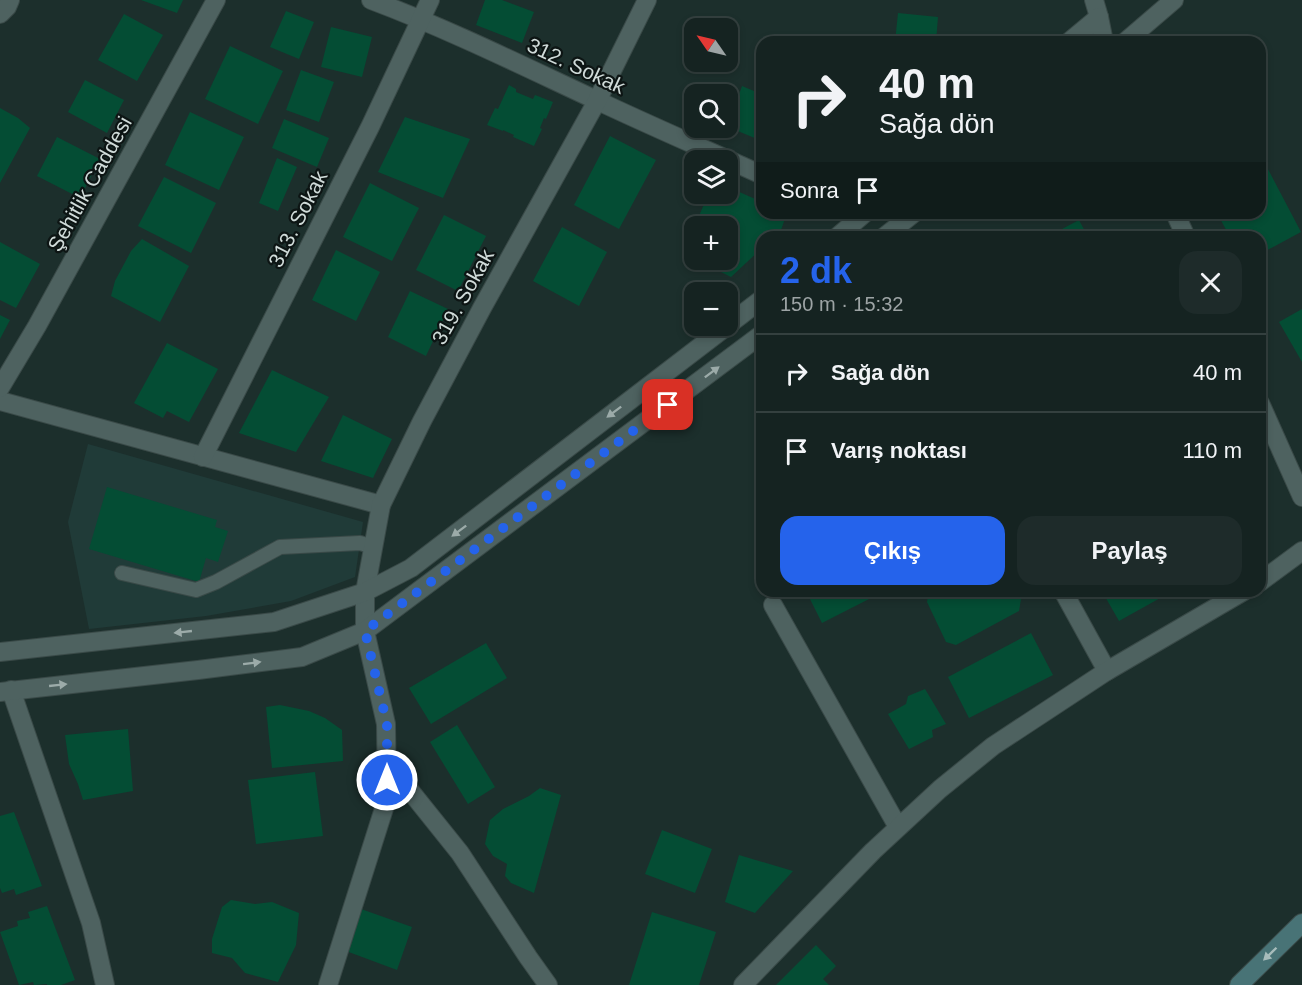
<!DOCTYPE html>
<html lang="tr">
<meta charset="utf-8">
<style>
:root{--surface:#152321;--page:#1e2b2a;--text:#f1f3f6;--muted:#9da4a5;--line:#34403f;--accent:#2563eb}
body{margin:0;font-family:Arial,sans-serif;background:var(--page);color:var(--text);height:100vh;display:flex;flex-direction:column;font-size:22px;white-space:nowrap}
*{box-sizing:border-box;margin:0}
p{font-size:20px;color:var(--muted)}
.icon{flex:none;width:33px;height:33px;fill:none;stroke:currentColor;stroke-width:2;stroke-linecap:round;stroke-linejoin:round}
.map{position:relative;flex:1;overflow:hidden}
.drawer{position:absolute;left:756px;top:231px;width:510px;height:366px;display:flex;flex-direction:column;background:var(--surface);border-radius:18px;box-shadow:0 3px 9px #0003,0 0 0 2px var(--line)}
.drawer>*{flex:none}
.guide{position:absolute;left:756px;top:36px;width:510px;height:183px;border-radius:18px;box-shadow:0 3px 9px #0003,0 0 0 2px var(--line);background:#152321;color:var(--text);overflow:hidden}
.needle{width:39px;rotate:304deg}
.controls{position:absolute;left:684px;top:18px;display:grid;gap:12px}
.controls a{display:grid;place-items:center;width:54px;height:54px;border-radius:12px;background:var(--surface);box-shadow:0 3px 9px #0003,0 0 0 2px var(--line);font-size:30px}
.pin{position:absolute;display:grid;place-items:center;width:51px;height:51px;color:#fff;margin:-26px;border-radius:12px;box-shadow:0 3px 9px #0006}
.me{position:absolute;width:66px;margin:-33px;rotate:0deg;stroke-linejoin:round;filter:drop-shadow(0 0 4px #0008)}
.turn{display:flex;align-items:center;gap:21px;height:126px;padding:0 24px;font-size:27px}
.turn .icon{width:78px;height:78px;stroke-width:2.5}
.turn b{display:block;font-size:42px;line-height:51px}
.then{display:flex;align-items:center;height:57px;padding:0 24px;background:#0003;gap:12px;font-size:22px}
.round{display:grid;place-items:center;flex:none;width:63px;height:63px;border-radius:18px;background:var(--page)}
.overview{display:flex;align-items:center;justify-content:space-between;height:102px;padding:0 24px}
h1{font-size:36px;font-weight:800;line-height:45px;color:var(--accent)}
.cta{display:flex;gap:12px;margin-top:auto;padding:12px 24px}
.cta a{flex:1;height:69px;border-radius:18px;background:var(--accent);color:#fff;font-size:24px;font-weight:800;line-height:69px;text-align:center}
.cta a+a{background:var(--page);color:var(--text)}
ul{padding:0;list-style:none}
li{display:flex;align-items:center;gap:18px;height:78px;padding:0 24px;border-top:2px solid var(--line)}
li div{flex:1}
li b{display:block;font-size:22px}
li em{font-style:normal}
.map>svg:first-child{display:block}
</style>
<div class="map">
<svg width="1302" height="985" viewBox="0 0 1302 985">
<rect width="100%" height="100%" fill="#1c2f2c"/>
<path fill="#203b38" d="M88,444l275,78 -8,55 -64,24 -85,15 -117,13 -21,-107z"/>
<g fill="#044d34">
<path d="M141,0h42l-6,13z"/>
<path d="M485,0h17l32,12 -12,31 -46,-18z"/>
<path d="M286,11l28,11 -15,37 -29,-12z"/>
<path d="M898,13l40,4 -2,25h-41z"/>
<path d="M124,14l39,21 -26,46 -39,-21z"/>
<path d="M331,27l41,10 -10,40 -41,-10z"/>
<path d="M230,46l53,25 -25,53 -53,-25z"/>
<path d="M301,70l33,12 -15,40 -33,-12z"/>
<path d="M762,71v70l-34,-14v-19l2,-7 6,2 6,-17 12,5z"/>
<path d="M85,80l39,20 -17,33 -39,-21z"/>
<path d="M509,85l7,4v3l17,7 2,-4 18,7 -7,17 -2,-1 -4,10 2,1 -8,17 -21,-9 1,-2 -11,-5v1l-16,-6 8,-17 3,1z"/>
<path d="M0,108l18,10 12,10 -30,55z"/>
<path d="M190,112l54,25 -25,53 -54,-25z"/>
<path d="M405,117l65,22 -27,59 -65,-26z"/>
<path d="M284,119l45,19 -12,29 -45,-19z"/>
<path d="M610,136l46,24 -37,69 -45,-24z"/>
<path d="M57,137l43,22 -20,39 -43,-22z"/>
<path d="M1260,154l41,78 -41,22v-17h-30l-13,-24h43z"/>
<path d="M277,158l20,9 -19,44 -19,-8z"/>
<path d="M164,177l52,26 -25,50 -53,-27z"/>
<path d="M370,183l49,25 -27,53 -49,-24z"/>
<path d="M728,187l34,15v11h25l-6,17 -7,7h-12v11l-31,29 -34,-17h31v-34h-33l13,-32h20z"/>
<path d="M444,215l42,21 -28,55 -42,-21z"/>
<path d="M1079,220l9,17h-41z"/>
<path d="M562,227l45,25 -28,54 -46,-25z"/>
<path d="M694,227v31l-10,-5z"/>
<path d="M142,239l47,27 -29,56 -49,-26 4,-15 16,-30z"/>
<path d="M0,242l40,22 -24,44 -16,-8z"/>
<path d="M336,250l44,22 -24,49 -44,-21z"/>
<path d="M410,291l38,18 -22,47 -38,-19z"/>
<path d="M1302,309v53l-23,-40z"/>
<path d="M0,315l10,5 -10,19z"/>
<path d="M167,343l51,26 -29,53 -22,-11 -4,7 -29,-15z"/>
<path d="M272,370l57,27 -33,55 -57,-19z"/>
<path d="M343,415l49,24 -19,39 -52,-17z"/>
<path d="M107,487l110,33 -2,7 13,4 -10,31 -12,-4 -7,24 -110,-33z"/>
<path d="M806,591h64l3,6 -51,26z"/>
<path d="M929,591h88l4,8 -2,12 -63,34 -10,-3 -19,-40z"/>
<path d="M1107,591h51l4,6 -43,24 -16,-28z"/>
<path d="M1031,633l22,42 -84,43 -21,-41z"/>
<path d="M486,643l21,35 -76,46 -22,-36z"/>
<path d="M925,689l21,35 -14,6 1,7 -24,12 -21,-35 18,-10 2,-8z"/>
<path d="M280,705l29,6 16,7 17,12 1,31 -71,7 -6,-61z"/>
<path d="M457,725l38,62 -27,17 -38,-62z"/>
<path d="M128,729l5,62 -50,9 -5,-16 -9,-20 -4,-29z"/>
<path d="M315,772l8,64 -67,8 -8,-64z"/>
<path d="M540,788l21,7 -27,98 -23,-10 -6,-7 2,-12 -14,-8 -8,-12 5,-24 13,-11 26,-13z"/>
<path d="M14,812l28,74 -26,9 -2,-6 -12,4 -2,-5v-72z"/>
<path d="M662,830l50,19 -17,44 -50,-19z"/>
<path d="M739,855l54,16 -38,42 -30,-11z"/>
<path d="M231,900l24,4 17,-2 27,11 -3,32 -18,37 -33,-9 -13,-15 -20,-5v-14l10,-32z"/>
<path d="M47,906l28,74 -14,5h-14v-1l-13,1 -1,-3 -14,3 -19,-53 18,-6 -1,-5 13,-3 -2,-6z"/>
<path d="M361,909l51,18 -15,43 -51,-19z"/>
<path d="M652,912l64,20 -17,53h-70z"/>
<path d="M816,945l20,21 -13,13 6,6h-53z"/>
</g>
<g fill="none" stroke-linecap="round" stroke-linejoin="round">
<g stroke="#3a4a48" stroke-width="16">
<path id="service" d="M122,573l74,17 20,-8 64,-35 80,-4 14,4"/>
</g>
<g stroke="#3a4a48" stroke-width="20">
<g id="minor">
<path d="M371,0c77,29 150,65 225,100 55,26 111,50 166,75"/>
<path d="M0,14l7,-7 3,-7"/>
<path d="M1125,42l49,-42"/>
<path d="M0,401l381,104"/>
<path d="M203,457l167,-330 60,-127"/>
<path d="M1260,582l42,-31"/>
<path d="M1063,591l44,80"/>
<path d="M773,605l125,222"/>
<path d="M11,690l80,233 14,62"/>
<path d="M387,762l73,91 68,104 20,28"/>
<path d="M328,985l59,-186 -1,-75 -21,-93v-39l16,-87 41,-84 60,-113 115,-207 50,-101"/>
<path d="M743,985l130,-134 67,-62 53,-43 114,-75 137,-80"/>
</g>
</g>
<g stroke="#3a4a48" stroke-width="20">
<g id="tertiary">
<path d="M1094,0l5,17 5,25"/>
<path d="M1069,42l30,-25"/>
<path d="M1175,213l11,24"/>
<path d="M837,237l28,-24"/>
<path d="M884,237l30,-24"/>
<path d="M728,325l34,-26"/>
<path d="M0,388l37,-62 179,-326"/>
<path d="M1260,403l42,94"/>
<path d="M0,652l274,-30 91,-30 46,-24 316,-242"/>
<path d="M0,692l198,-22 104,-13 63,-26 397,-297"/>
</g>
</g>
<g stroke="#3a4a48" stroke-width="20">
<path id="secondary" d="M1239,985l63,-62"/>
</g>
<use href="#service" stroke="#4e6260" stroke-width="14"/>
<use href="#minor" stroke="#4e6260" stroke-width="18"/>
<use href="#tertiary" stroke="#4e6260" stroke-width="18"/>
<use href="#secondary" stroke="#487376" stroke-width="18"/>
</g>
<defs><path id="oneway-solid" d="M-6-.8H1V-3.2L6.5 0L1 3.2V.8H-6Z" transform="scale(1.5)"/></defs>
<g fill="#9caba9">
<use href="#oneway-solid" transform="translate(712 372) rotate(-37)"/>
<use href="#oneway-solid" transform="translate(614 412) rotate(143)"/>
<use href="#oneway-solid" transform="translate(459 531) rotate(143)"/>
<use href="#oneway-solid" transform="translate(183 632) rotate(174)"/>
<use href="#oneway-solid" transform="translate(252 663) rotate(-7)"/>
<use href="#oneway-solid" transform="translate(58 685) rotate(-6)"/>
</g>
<use fill="#a7bcbb" href="#oneway-solid" transform="translate(1270 954) rotate(136)"/>
<g fill="none" stroke-linecap="round" stroke-linejoin="round">
<path stroke="#2563eb" stroke-width="10" stroke-dasharray="0 18" d="M387,780v-56l-22,-93 303,-226"/>
</g>
<g text-anchor="middle" stroke-width="4.5" stroke-linejoin="round" paint-order="stroke">
<g font-size="21" fill="#d0dbd9" stroke="#0d1514">
<text transform="translate(576 66) rotate(25)" y="7">312. Sokak</text>
<text transform="translate(90 184) rotate(-61)" y="7">Şehitlik Caddesi</text>
<text transform="translate(298 219) rotate(-63)" y="7">313. Sokak</text>
<text transform="translate(463 297) rotate(-61)" y="7">319. Sokak</text>
</g>
</g>
</svg>
<div class="controls">
<a><svg class="needle" viewBox="-14 -14 28 28"><path d="M0-13l5 13h-10z" fill="#e53935"/><path d="M0 13l5-13h-10z" fill="#9da4a5"/></svg></a>
<a><svg class="icon" aria-label="search" viewBox="0 0 24 24"><circle cx="10" cy="10" r="6"/><path d="M15 15l6 6"/></svg></a>
<a><svg class="icon" aria-label="layers" viewBox="0 0 24 24"><path d="M12 4l9 5-9 5-9-5zM3 14l9 5 9-5"/></svg></a>
<a>+</a>
<a>−</a>
</div>
<div class="pin" style="left:668px;top:405px;background:#d93025"><svg class="icon" aria-label="arrive" viewBox="0 0 24 24"><path d="M6 21V4h12l-3 4 3 4H6"/></svg></div>
<svg class="me" style="left:387px;top:780px" viewBox="-20 -20 40 40"><circle r="17" fill="#2563eb" stroke="#fff" stroke-width="3"/><path d="M0-11L8 9 0 5-8 9z" fill="#fff"/></svg>
<div class="guide">
<div class="turn"><svg class="icon" aria-label="right" viewBox="0 0 24 24"><path d="M7 20v-9h11M14 6l5 5-5 5"/></svg><div><b>40 m</b>Sağa dön</div></div>
<div class="then">Sonra<svg class="icon" aria-label="arrive" viewBox="0 0 24 24"><path d="M6 21V4h12l-3 4 3 4H6"/></svg></div>
</div>
<section class="drawer">
<div class="overview"><div><h1>2 dk</h1><p>150 m · 15:32</p></div><a class="round"><svg class="icon" aria-label="close" viewBox="0 0 24 24"><path d="M6 6l12 12M18 6L6 18"/></svg></a></div>
<ul>
<li><svg class="icon" aria-label="right" viewBox="0 0 24 24"><path d="M7 20v-9h11M14 6l5 5-5 5"/></svg><div><b>Sağa dön</b></div><em>40 m</em></li>
<li><svg class="icon" aria-label="arrive" viewBox="0 0 24 24"><path d="M6 21V4h12l-3 4 3 4H6"/></svg><div><b>Varış noktası</b></div><em>110 m</em></li>
</ul>
<div class="cta"><a>Çıkış</a><a>Paylaş</a></div>
</section>
</div>
